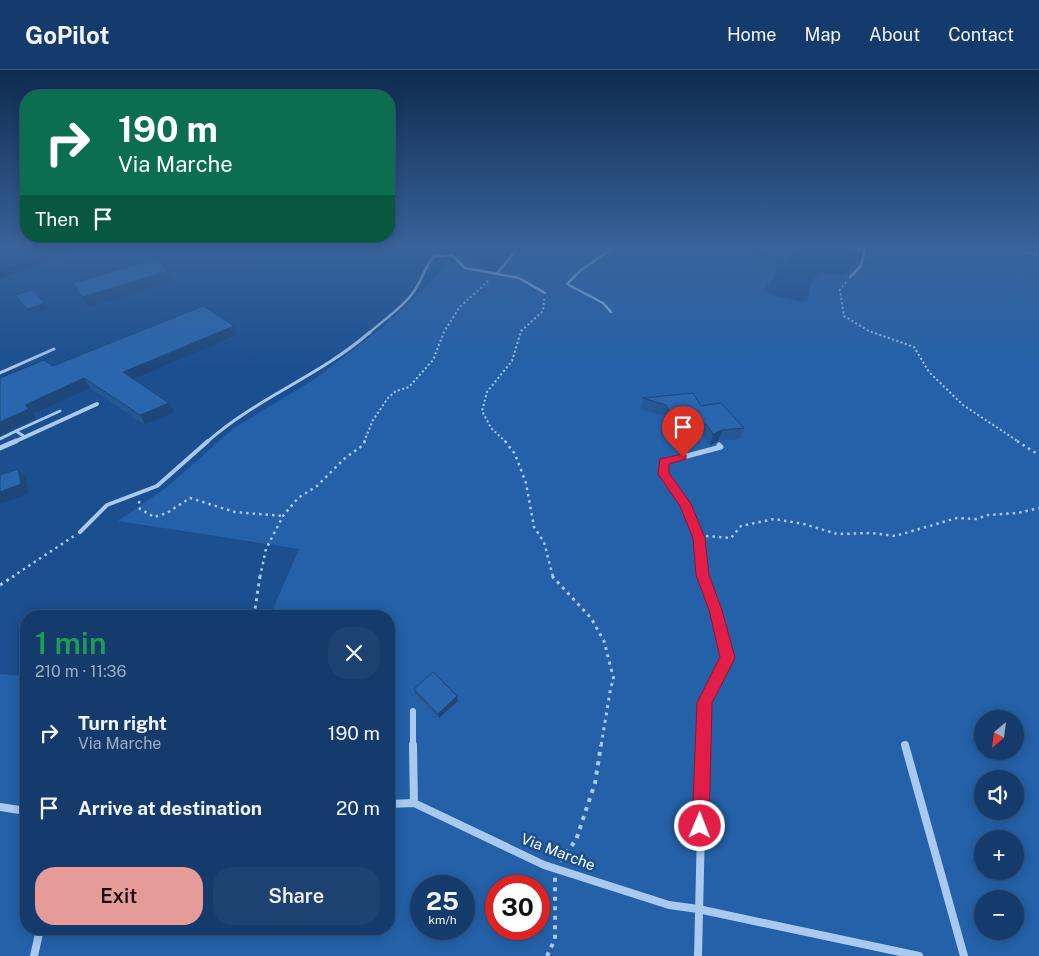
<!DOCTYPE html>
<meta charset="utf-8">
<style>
:root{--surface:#143b6b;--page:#1d4271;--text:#f1f3f6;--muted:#9dadc1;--line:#33557e;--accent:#e69b98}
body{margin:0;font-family:"Public Sans",sans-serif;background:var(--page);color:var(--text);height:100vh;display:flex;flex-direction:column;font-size:19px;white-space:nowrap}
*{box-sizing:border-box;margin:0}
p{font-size:16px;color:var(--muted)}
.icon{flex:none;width:28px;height:28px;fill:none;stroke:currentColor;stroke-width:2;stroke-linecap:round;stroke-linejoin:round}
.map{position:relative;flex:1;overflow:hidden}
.sheet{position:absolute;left:20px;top:540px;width:375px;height:325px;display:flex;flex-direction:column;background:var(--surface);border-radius:20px;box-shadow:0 2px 12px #0003,0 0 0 1px var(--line)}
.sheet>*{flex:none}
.banner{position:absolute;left:20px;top:20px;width:375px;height:152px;border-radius:20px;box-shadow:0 2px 12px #0003,0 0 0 1px var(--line);background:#0b6e4f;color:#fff;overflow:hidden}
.needle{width:32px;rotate:208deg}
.tools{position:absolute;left:974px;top:640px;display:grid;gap:10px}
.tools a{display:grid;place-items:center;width:50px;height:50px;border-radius:50%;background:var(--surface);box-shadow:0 2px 12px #0003,0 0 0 1px var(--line);font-size:25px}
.speed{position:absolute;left:410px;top:805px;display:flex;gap:10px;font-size:25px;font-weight:700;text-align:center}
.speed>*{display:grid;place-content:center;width:65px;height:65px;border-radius:50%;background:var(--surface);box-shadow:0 2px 12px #0003,0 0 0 1px var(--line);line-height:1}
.speed small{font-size:12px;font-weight:400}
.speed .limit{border:8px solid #d22;background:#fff;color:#111}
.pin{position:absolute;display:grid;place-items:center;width:42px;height:42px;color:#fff;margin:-51px -21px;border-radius:50% 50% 50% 0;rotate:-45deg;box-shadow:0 0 5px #0007}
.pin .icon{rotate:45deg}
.me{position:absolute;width:55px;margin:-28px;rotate:1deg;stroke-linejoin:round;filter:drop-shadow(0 0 4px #0008)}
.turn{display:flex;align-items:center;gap:18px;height:105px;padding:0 15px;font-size:22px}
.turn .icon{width:65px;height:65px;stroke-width:2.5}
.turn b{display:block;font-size:35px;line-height:42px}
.then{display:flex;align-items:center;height:48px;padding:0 15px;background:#0003;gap:10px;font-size:19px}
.round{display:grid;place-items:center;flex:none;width:52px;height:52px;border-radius:20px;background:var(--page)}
.headline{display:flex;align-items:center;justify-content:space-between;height:85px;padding:0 15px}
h1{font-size:30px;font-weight:600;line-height:38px;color:#1e9e55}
.primary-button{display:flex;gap:10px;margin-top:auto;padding:10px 15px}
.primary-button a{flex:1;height:58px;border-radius:20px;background:var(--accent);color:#111;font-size:20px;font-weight:600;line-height:58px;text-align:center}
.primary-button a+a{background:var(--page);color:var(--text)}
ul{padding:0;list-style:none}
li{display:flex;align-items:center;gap:15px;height:75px;padding:0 15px}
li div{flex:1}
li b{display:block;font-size:19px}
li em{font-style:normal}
header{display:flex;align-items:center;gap:30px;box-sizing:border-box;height:70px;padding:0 25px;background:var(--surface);border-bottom:1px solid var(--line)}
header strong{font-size:24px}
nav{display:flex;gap:28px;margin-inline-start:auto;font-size:18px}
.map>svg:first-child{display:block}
</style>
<header>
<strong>GoPilot</strong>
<nav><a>Home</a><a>Map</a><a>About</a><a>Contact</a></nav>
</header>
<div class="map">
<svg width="1039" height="886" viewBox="0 0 1039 886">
<rect width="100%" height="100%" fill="#1b4f8f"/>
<path fill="#2461a8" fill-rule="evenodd" d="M521,176h219l17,5 18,12 2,12 -14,14 11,7 29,6 5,-2c2,-31 14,-25 37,-25l12,-13 14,-9 -5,-7h173v710h-1039v-282l26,2v253h363v-313h-119l29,-67 -181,-28 49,-34 67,-59 79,-48 70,-53 54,-51 18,-26 33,20 9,3zM982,649h33v32h-33zM982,709h33v32h-33zM982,769h33v32h-33zM421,816h43v43h-43zM496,816h43v43h-43zM982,829h33v32h-33z"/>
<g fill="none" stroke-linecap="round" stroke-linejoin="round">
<path stroke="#9cc4f0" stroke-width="2.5" d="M611,242l-8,-9 -36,-19 14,-14 35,-24"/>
<path fill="#123a6d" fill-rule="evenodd" d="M66,176h19l-85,33v-9z"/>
<g stroke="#a9c9ee" stroke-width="2" stroke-dasharray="2 2.5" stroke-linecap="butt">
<path d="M990,176l49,9"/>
<path d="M846,212l-6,8 4,26 25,15 45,16 15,25 34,33 56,37"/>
<path d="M364,372l9,-22 15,-22 8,-7 13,-4 24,-27 11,-28 15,-24 31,-29"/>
<path d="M506,372l-15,-14 -9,-17 5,-19 25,-31 9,-30 22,-20 1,-12"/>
</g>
<g stroke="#a9c9ee" stroke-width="2.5" stroke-dasharray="2.5 4" stroke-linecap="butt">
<path d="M505,371l10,13 11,29 8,44 10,15 9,35"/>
<path d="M1017,371l22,14"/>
<path d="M139,431l1,8 14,8 13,-4 23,-15 45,14 48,4"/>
<path d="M706,466l25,2 10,-12 33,-7 30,5 33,10 35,-1 23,3 62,-18 19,1 12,-4 30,-2 21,-5"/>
<path d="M12,507l62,-41"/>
<path d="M260,507l6,-28 17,-33 15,-18 19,-12 27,-27 19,-14 2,-4"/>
</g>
<g stroke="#a9c9ee" stroke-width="3" stroke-dasharray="3 4.5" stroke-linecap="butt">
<path d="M552,506l39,42 13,23 10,39 -3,6 -10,60"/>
<path d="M0,515l14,-9"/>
<path d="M254,546l6,-40"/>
</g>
<g stroke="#a9c9ee" stroke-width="4" stroke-dasharray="4 5.5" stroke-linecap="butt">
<path d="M560,791l16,-21 19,-57 6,-38"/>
<path d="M547,886l8,-17v-62"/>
</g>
<g stroke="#a9c9ee" stroke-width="2.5">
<path d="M497,203l23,-27"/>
<path d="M850,207c9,-8 14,-14 14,-26l-13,-5"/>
<path d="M368,264c14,-13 33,-25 44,-40 9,-11 12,-25 21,-37l19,-2 13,13 54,10 26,15"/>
</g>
<g stroke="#a9c9ee" stroke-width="3">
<path d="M0,303l54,-24"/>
<path d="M16,361l44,-20"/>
<path d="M0,369l16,-8 9,6"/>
<path d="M207,372c49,-44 113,-66 163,-110"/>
</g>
<path stroke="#a9c9ee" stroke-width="4" d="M80,462l27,-27 50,-19 51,-45"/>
<path stroke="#a9c9ee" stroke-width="3" d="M864,181l1,-5"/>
<path stroke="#a9c9ee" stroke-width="4" d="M14,372l83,-38"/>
<g stroke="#a9c9ee" stroke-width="5">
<path d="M0,378l16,-7"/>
<path d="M703,507l-4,-38 -14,-34 -21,-32v-11l57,-15 -2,-2"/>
</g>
<g stroke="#a9c9ee" stroke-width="6">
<path d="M702,506l14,34 11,48 -23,45 -1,43"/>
<path d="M413,641v35"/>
</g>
<g stroke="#a9c9ee" stroke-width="8">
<path d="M413,675l1,58"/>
<path d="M905,675l59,211"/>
<path d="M389,734l25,-1 130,62 125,40 29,4 221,47"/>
<path d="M0,737l26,4"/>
<path d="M34,886l6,-27"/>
<path d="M698,886l5,-211"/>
</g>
</g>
<g fill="#245895">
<path d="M251,176h38l-26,8z"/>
<path d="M753,181l41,3 -8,10 -34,-8z"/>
<path d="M15,225l30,8 4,6 -18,5z"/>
<path d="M237,265l-103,44 40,33 -29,13 -55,-37 -57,26 3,4 -36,17v-57l53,-12z"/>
<path d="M643,328l58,8 43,22 -4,11 -22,2 -8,5 -7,-11 -28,2 -11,-21 -23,-7z"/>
<path d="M414,619l43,7 1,5 -19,17 -24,-24z"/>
</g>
<g fill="#1d4779">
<path d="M0,176h12l-12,3z"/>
<path d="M262,176h27l-26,8 -3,-7z"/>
<path d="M796,179l-2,5 -8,10 1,-5z"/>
<path d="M169,201l5,10 -86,26 -6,-10z"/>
<path d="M45,233l4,6 -18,5 -4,-5z"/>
<path d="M234,256l3,9 -108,46 -6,-9z"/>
<path d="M84,308l6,10 -57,26 3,4 -36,17v-13l25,-17z"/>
<path d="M169,333l5,9 -29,13 -5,-10z"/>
<path d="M722,360l-4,11 -8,5 3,-12z"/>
<path d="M18,399l7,8 4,16 -29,11v-12z"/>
<path d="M457,626l1,5 -19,17 -1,-4z"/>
</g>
<g fill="#2a66ad" stroke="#1d4779">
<path d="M759,176h26l11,3 -9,10 -34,-8z"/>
<path d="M156,189l13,12 -87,26 -9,-14z"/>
<path d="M33,220l12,13 -18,6 -12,-14z"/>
<path d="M203,236l31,20 -111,46 46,31 -29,12 -56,-37 -59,27 4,4 -29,13v-44l44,-18 9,6z"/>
<path d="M693,323l8,13 20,-3 23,25 -22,2 -9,4 -7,-10 -28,2 -12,-21 -23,-7z"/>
<path d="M18,399l3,15 -21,8v-17z"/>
<path d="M433,602l24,24 -19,18 -24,-25z"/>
</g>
<linearGradient id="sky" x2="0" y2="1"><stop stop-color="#0f2b4f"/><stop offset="0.59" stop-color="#39639b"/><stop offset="1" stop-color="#39639b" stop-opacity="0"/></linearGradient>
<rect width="1039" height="300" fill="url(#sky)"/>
<path fill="#e11d48" stroke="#92132f" d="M683,384l3,1v4l-17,5v9l22,31 14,34 4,37 13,35 13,48 -23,45 -3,123 -3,6 -6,2 -6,-2 -2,-6 5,-123 23,-46 -11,-47 -13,-35 -3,-37 -13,-32 -22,-32 2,-15z"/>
<g text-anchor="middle" stroke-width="5" stroke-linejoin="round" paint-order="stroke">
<g font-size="15" fill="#fff" stroke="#1b4f8f">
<text transform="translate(558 782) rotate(21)" y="5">Via Marche</text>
</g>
</g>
</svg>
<div class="tools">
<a><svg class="needle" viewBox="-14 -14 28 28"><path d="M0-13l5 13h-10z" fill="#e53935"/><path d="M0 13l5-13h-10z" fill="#9dadc1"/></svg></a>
<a><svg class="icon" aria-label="sound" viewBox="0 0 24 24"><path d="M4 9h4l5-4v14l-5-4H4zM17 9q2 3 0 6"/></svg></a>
<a>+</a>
<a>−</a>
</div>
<div class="speed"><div>25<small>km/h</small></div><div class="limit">30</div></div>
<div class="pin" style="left:683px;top:387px;background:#d93025"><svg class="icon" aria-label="arrive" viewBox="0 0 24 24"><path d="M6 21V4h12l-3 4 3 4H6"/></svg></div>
<svg class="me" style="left:700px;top:756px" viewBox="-20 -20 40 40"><circle r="17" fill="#e11d48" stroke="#fff" stroke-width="3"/><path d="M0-11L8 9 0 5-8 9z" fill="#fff"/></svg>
<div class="banner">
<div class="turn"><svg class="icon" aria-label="right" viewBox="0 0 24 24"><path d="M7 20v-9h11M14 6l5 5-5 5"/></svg><div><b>190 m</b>Via Marche</div></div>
<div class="then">Then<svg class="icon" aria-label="arrive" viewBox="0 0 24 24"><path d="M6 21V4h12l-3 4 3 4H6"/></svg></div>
</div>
<section class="sheet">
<div class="headline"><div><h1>1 min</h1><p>210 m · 11:36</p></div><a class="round"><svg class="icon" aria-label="close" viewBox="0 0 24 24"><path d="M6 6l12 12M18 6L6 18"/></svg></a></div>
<ul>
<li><svg class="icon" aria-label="right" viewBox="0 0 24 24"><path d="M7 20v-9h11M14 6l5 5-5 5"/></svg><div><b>Turn right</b><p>Via Marche</p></div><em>190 m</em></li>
<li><svg class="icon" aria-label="arrive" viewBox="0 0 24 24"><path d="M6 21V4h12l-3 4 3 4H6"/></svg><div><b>Arrive at destination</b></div><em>20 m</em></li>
</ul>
<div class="primary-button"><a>Exit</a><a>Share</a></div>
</section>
</div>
